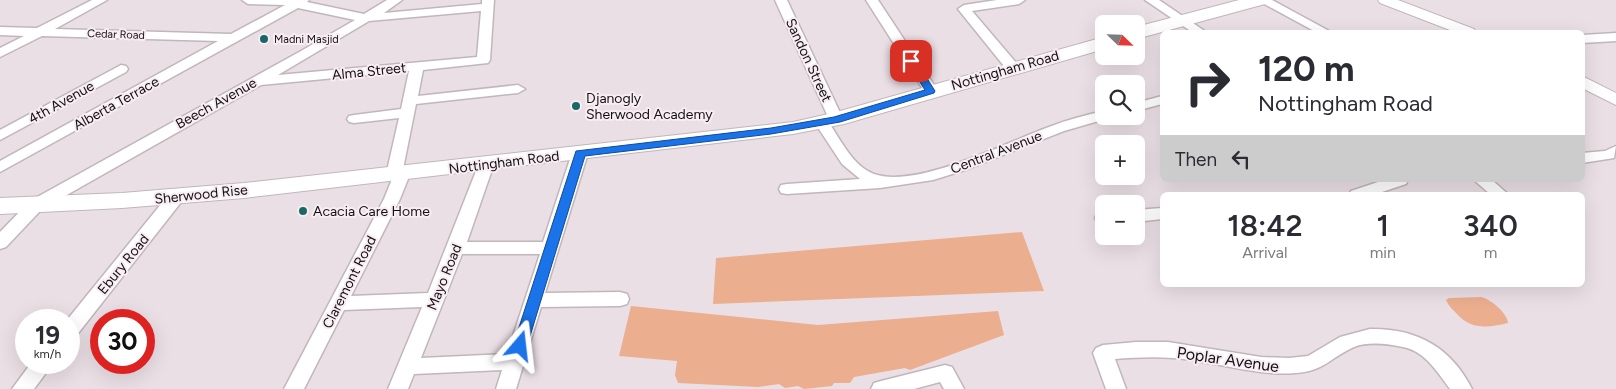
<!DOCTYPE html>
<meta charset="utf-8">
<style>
:root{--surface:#fff;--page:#f2f2f3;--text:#2b2b33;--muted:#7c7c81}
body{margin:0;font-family:Figtree,sans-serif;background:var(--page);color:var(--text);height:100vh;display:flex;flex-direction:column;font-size:19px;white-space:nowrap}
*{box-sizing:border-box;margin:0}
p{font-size:16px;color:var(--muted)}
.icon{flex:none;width:28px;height:28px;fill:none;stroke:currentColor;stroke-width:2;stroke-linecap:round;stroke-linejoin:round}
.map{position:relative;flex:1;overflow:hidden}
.details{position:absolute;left:1160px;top:192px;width:425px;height:95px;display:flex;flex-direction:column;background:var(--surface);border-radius:8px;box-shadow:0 5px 20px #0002}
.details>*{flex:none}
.guide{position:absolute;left:1160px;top:30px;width:425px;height:152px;border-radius:8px;box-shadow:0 5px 20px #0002;background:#fff;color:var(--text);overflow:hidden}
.needle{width:32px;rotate:113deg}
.controls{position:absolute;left:1095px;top:15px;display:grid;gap:10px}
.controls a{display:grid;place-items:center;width:50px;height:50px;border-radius:8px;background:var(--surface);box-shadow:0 5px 20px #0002;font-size:25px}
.speed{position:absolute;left:15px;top:309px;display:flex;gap:10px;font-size:25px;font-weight:700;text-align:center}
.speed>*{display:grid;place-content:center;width:65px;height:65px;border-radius:50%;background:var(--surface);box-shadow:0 5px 20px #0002;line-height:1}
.speed small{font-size:12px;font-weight:400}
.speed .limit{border:8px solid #d22;background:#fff;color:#111}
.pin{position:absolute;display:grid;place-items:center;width:42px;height:42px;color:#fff;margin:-21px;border-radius:10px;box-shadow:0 2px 8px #0006}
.me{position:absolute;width:55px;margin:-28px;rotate:17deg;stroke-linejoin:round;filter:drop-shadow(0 0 4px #0008)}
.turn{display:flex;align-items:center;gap:18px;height:105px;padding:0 15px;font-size:22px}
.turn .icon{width:65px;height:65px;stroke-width:2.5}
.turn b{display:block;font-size:35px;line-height:42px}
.then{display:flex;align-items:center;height:48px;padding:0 15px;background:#0003;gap:10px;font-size:19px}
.eta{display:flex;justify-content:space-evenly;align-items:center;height:85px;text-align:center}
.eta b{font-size:30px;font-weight:600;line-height:35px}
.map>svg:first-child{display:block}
</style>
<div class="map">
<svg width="1616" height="389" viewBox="0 0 1616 389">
<rect width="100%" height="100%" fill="#eadfe5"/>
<g fill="#ebae8f">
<path d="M1022,232l22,59 -331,13 3,-46z"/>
<path d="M1481,297c10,2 27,17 27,26 -21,5 -37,7 -52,-10 -4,-4 -8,-8 -10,-13l3,-2z"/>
<path d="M631,306l187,19 180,-14 6,24 -94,35 -5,-2 -51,9 -4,6h-16l-2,3 -28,3 -6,-3 -13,2 -6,-4 -21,3 -80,-4 -3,-8 2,-14 -58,-5z"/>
</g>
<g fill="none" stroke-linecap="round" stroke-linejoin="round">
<g stroke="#c1b6bb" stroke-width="3">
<g id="minor">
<path d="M92,0h15l-52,29 176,5 54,-29 -37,-1 -6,-4h67l-2,2 57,12 23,-14h15l-18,13 98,-9v-4h12l-4,60 -2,3 -65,7 -5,26 100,-11 7,4 -7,4 -102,11 -13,65 5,2 2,3 -10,25 -49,97 77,-3 52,-132h12l2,3 -27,78h76l29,-89 3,-3h10l3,3 -43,140 75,-1 7,2 2,5 -2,5 -7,2 -79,1 -25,82h-20l6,-19 -88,4 -6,15h-20l34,-82 -78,3 -40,79h-20l100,-190 8,-20 -6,-4 13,-57 -45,5 -5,-1 -2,-3 2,-3 5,-1 47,-6 8,-38 -148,14 -219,124 -36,38 -6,2v-17l30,-31 271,-150 54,-31 -57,-12 -298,164v-11l218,-120 -176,-5 -42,21v-9l24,-12 -24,-1v-8l37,1zM481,11l-4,46 -199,18 91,-54zM462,254h78l-33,100 -86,4z"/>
<path d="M775,0h12l56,119 -2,3h-10l-2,-3z"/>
<path d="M866,0h12l60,91 -2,3h-10z"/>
<path d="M997,0h28l-6,4 -47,7 46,54 2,3 -2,3h-10l-50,-62 6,-4z"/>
<path d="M1145,0h14l47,32h-14z"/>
<path d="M1257,0h15l59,32h-15z"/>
<path d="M1616,33v8l-34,2v-8z"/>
<path d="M121,65l5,1 2,3 -2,3 -126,68v-10z"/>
<path d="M1162,96v8l-26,7v-8z"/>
<path d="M1104,111v5h6l-1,2 -45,13 -99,39 -32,10 -53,8 -93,6 -6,-1 -2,-4 2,-4 6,-1 73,-5 -18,-15 -27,-41 2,-3h10c13,18 25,46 47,54 43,15 133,-32 175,-47 18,-7 36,-12 55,-16z"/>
<path d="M1616,146l-2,12 -32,5v-10l23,-2z"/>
<path d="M1384,180h24l-2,4 -33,11h-24l2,-4z"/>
<path d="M1474,180h18l17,15h-18z"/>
<path d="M176,192l6,1 2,4 -2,4 -106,135 -7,2v-18h-2l103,-127z"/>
<path d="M1162,208v11l-26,3v-12z"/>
<path d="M1103,212l1,12 -7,-2 -2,-4 2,-4z"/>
<path d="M1370,329c46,-1 81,18 102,60h-22c-12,-16 -25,-38 -47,-42 -15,-3 -34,-6 -49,0 -23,10 -29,24 -58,26 -35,3 -70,-8 -105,-13 -25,-4 -51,-3 -76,-1l11,30h-20l-13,-36 3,-5 7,-3 33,-3h32l93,15 28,1 19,-2 32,-19z"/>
<path d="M32,362h22l-20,27h-22z"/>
<path d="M945,365l7,2 12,22h-20l-4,-7 -26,7h-43l3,-6 7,-2z"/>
</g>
</g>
<g stroke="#c1b6bb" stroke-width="2">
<g id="tertiary">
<path d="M1378,0h20l76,29 2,3h-21l-75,-29z"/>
<path d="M1582,76l34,17v12l-34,-17z"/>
</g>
</g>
<g stroke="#c1b6bb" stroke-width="2">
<g id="secondary">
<path d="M1239,0h29l-3,4 -129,35v-12z"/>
<path d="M1104,37v12l-260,75 -51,10 -549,64 -122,10 -122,6v-16l122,-5 122,-10 549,-61 40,-9z"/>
</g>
</g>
<use href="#minor" fill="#fff" fill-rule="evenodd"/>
<use href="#tertiary" fill="#fff" fill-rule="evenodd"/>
<use href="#secondary" fill="#fff" fill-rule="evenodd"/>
</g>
<path fill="#1a73e8" stroke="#114b97" d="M911,58l5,3 19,30 -1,2 -94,29 -69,12 -186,22 -58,190 -2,4 -5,1 -5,-1 -2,-4 63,-195 195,-23 63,-11 91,-27 -19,-29z"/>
<g fill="#1a6866" stroke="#f8edf2" stroke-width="2">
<circle cx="264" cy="39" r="5"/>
<circle cx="576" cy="106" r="5"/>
<circle cx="303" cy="211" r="5"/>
</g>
<g text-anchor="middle" stroke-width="4" stroke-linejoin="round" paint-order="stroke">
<g font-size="11" fill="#141012" stroke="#f8edf2">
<text transform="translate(116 34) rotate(2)" y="4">Cedar Road</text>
</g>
<g font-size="11" fill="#141012" stroke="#f8edf2" text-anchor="start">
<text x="274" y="43">Madni Masjid</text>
</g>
<g font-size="14" fill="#141012" stroke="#f8edf2">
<text transform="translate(809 60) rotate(65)" y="5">Sandon Street</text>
<text transform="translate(1005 70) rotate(-16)" y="5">Nottingham Road</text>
<text transform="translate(369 71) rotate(-6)" y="5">Alma Street</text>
<text transform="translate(61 102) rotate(-29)" y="5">4th Avenue</text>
<text transform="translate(116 103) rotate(-29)" y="5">Alberta Terrace</text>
<text transform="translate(216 103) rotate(-29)" y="5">Beech Avenue</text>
<text transform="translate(996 152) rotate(-21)" y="5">Central Avenue</text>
<text transform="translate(504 162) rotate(-7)" y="5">Nottingham Road</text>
<text transform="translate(201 194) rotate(-6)" y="5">Sherwood Rise</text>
<text transform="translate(123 264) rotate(-51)" y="5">Ebury Road</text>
<text transform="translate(444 277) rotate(-68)" y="5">Mayo Road</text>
<text transform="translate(349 282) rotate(-63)" y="5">Claremont Road</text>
</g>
<g font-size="14" fill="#141012" stroke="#f8edf2" text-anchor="start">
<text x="586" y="103">Djanogly<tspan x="586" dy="16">Sherwood Academy</tspan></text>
<text x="313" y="216">Acacia Care Home</text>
</g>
<g font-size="16" fill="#141012" stroke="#f8edf2">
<text transform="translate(1228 359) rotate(8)" y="6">Poplar Avenue</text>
</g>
</g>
</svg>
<div class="controls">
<a><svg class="needle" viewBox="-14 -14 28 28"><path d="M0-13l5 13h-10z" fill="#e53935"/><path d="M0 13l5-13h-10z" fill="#7c7c81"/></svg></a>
<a><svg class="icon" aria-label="search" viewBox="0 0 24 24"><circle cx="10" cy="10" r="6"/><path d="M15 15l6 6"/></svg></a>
<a>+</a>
<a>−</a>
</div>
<div class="speed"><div>19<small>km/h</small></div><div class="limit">30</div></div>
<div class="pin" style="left:911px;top:61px;background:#d93025"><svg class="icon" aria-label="arrive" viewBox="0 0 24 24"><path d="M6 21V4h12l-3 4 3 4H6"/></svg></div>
<svg class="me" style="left:520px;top:346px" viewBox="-20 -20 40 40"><path d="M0-17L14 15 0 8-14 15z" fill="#1a73e8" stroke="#fff" stroke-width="4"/></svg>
<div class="guide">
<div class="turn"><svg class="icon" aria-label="right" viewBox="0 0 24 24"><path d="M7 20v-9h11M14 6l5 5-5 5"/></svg><div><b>120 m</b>Nottingham Road</div></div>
<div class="then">Then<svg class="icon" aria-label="left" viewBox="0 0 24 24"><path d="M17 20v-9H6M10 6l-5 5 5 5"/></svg></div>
</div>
<section class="details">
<div class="eta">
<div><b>18:42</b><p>Arrival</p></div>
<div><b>1</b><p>min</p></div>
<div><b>340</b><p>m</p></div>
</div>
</section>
</div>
